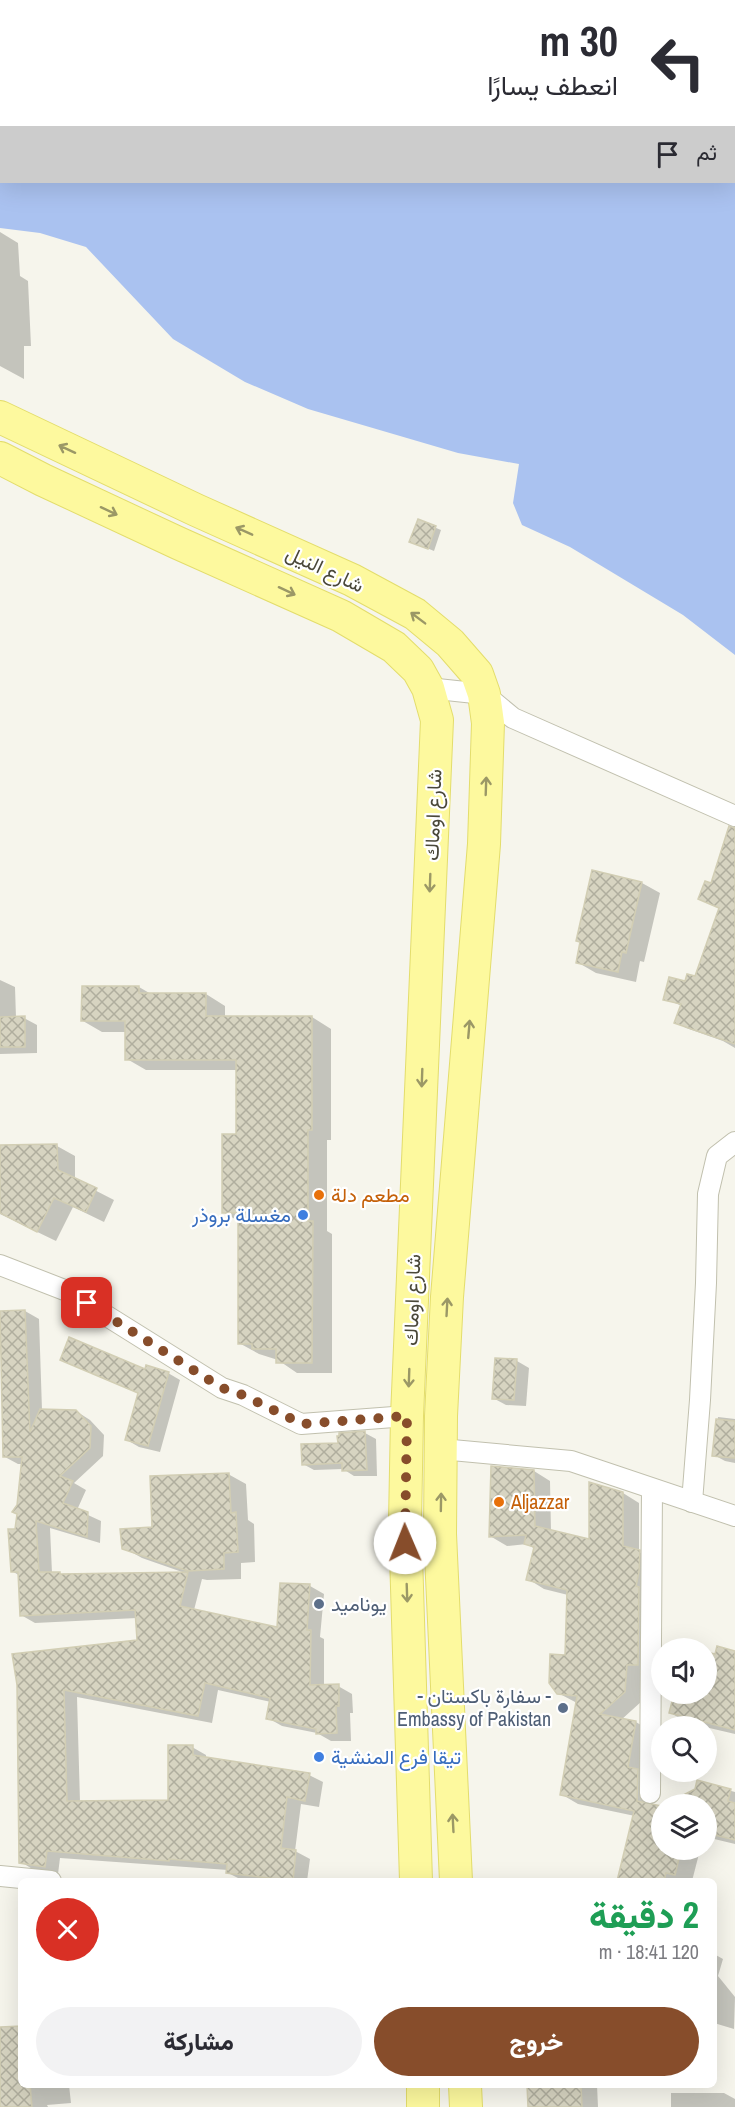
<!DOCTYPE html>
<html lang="ar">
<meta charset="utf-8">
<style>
:root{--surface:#fff;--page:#f2f2f3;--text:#2b2b33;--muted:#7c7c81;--accent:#874d2b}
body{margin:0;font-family:"Archivo Narrow",Vazirmatn,sans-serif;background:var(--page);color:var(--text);direction:rtl;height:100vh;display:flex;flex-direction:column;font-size:22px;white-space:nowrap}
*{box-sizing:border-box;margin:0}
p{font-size:20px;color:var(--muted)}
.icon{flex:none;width:33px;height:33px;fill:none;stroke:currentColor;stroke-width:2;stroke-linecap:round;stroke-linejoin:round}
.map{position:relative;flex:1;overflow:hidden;direction:ltr}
.side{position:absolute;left:18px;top:1878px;width:699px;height:210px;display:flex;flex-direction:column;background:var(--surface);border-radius:9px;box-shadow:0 6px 24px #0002;direction:rtl}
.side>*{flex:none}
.guide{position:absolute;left:0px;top:0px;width:735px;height:183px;box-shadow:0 6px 24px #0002;direction:rtl;background:#fff;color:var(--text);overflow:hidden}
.fabs{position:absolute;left:651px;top:1638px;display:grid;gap:12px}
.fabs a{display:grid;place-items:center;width:66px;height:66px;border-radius:50%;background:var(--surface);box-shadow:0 6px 24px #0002;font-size:30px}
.pin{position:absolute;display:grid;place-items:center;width:51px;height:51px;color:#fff;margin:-26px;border-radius:12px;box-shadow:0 3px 9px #0006}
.me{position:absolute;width:66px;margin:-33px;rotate:359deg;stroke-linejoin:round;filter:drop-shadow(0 0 4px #0008)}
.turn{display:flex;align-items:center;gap:21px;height:126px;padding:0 18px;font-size:27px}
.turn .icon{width:78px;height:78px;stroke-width:2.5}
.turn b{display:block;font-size:42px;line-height:51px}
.then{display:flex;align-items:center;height:57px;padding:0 18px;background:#0003;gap:12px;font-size:22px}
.round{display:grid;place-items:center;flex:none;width:63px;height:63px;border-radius:32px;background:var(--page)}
.headline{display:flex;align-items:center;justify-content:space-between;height:102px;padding:0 18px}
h1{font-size:36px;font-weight:800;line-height:45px;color:#1e9e55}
.action{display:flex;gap:12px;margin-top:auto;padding:12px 18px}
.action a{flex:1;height:69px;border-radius:36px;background:var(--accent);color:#fff;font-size:24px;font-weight:800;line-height:69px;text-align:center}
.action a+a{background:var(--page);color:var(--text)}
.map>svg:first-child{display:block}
</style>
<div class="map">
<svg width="735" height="2107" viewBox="0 0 735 2107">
<defs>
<pattern id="building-cross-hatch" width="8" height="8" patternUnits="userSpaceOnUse" patternTransform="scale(1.5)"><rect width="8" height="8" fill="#d7d4c1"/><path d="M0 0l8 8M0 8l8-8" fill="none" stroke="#b0ae9e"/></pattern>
</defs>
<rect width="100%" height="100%" fill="#f6f5ec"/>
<path fill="#aac2f0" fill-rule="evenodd" d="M0,0h735v655l-52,-40 -113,-68 -48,-22 -9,-22 6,-39 -61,-11 -150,-44 -63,-27 -72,-43 -87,-92 -46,-14 -40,-5zM2,2h732v180h-732z"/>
<g fill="#0003">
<path d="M0,232l18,11 2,33 8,5 3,65h-7v33l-24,-13z"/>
<path d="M419,521l22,9 -7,21 -17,-7z"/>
<path d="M735,860v188l-12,-7 -37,-13 -10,-6 6,-16 -17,-7 31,-22 24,-69 -8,-23z"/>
<path d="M593,872l49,11 18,10 -16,69 -4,-1 -4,21 -40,-9 -19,-11 5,-19 -5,-2z"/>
<path d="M0,980l15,7 1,31h8l13,7v28l-37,1z"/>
<path d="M139,987l12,7h55l19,12v11h87l19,12v111h-4v91l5,3v139h-35l-19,-13 -19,-6 -20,-11 1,-121 -17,-10 14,-76v-66h-91l-19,-11v-27h-25l-19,-11z"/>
<path d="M57,1146l18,10v24l39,20 -10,22 -31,-15 -17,34 -56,-27v-67z"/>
<path d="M25,1311l14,8 3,91 34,1 14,9 14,15 -1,21 -29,27 12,7 -9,20 24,11 -1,22 -50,-15 2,45 12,3 121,-3 -43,-15 -18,-10 104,-74 18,10 2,36 6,4 1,38 -14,1v16l-34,1 -5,-1 -8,31 85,19 31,-43 14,8 -4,43 4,2v47h14l14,8 1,19h-3l1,28h-20l-14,-8 -35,-7 -14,-8 3,-16 -53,-12 -6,33 -135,-26 3,105h90l22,-55 14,8v4l103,16 14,7 -4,25 -18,-3 -6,47 15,8 -3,22h-60l-5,-1 -14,-7v-3l-168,-12 -2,16 -24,-4 -13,-8 -2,-173 -2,-4 -3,-30 125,-13 -2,-24 -102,5 -14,-8 -1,-39 -8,-5 11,-107h-5l-13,-7 -5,-145z"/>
<path d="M62,1359l106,14 12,7 -20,72 -21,-5 -12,-7 13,-46z"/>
<path d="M496,1359l21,2 12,7 -3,38 -20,-1 -13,-7z"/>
<path d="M718,1417l17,2v44l-10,-2 -11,-6z"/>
<path d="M365,1433l11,6 1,37h-23l-11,-7 -29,1 -11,-6z"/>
<path d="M534,1471l16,10 1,51 39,8 33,-47 16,10v49l17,9 -14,140 -21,19 15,2 16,10 1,74 9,44h38l-8,31h-73l16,-65 -57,-12 -17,-10 16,-91 -19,-10 8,-37 2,-61 -24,-6 -16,-10 7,-30 -8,-5 -20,2 -17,-10z"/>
<path d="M735,1652v82l-47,-11 -17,-10 4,-19h31l10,-38z"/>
<path d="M698,1782l37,10v52l-29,-7v-33h-37l27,-14z"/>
<path d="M714,1954l9,5 -5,17 17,21 -1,32 -20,-6z"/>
<path d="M21,2027v58h48l2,18 -24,2 1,2h-48v-78z"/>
<path d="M529,2085h68l1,22h-69z"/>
<path d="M671,2093h53l11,6v8h-64z"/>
</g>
<g fill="url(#building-cross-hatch)" stroke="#d2ceb4" stroke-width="1.5">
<path d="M418,519l18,7 -8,23 -19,-7z"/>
<path d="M729,826l6,2v216l-61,-21 7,-19 -18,-4 6,-23 16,4 2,-7 8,2 24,-68 -21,-9 7,-18 6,2z"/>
<path d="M592,870l50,12 -16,71 -4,-1 -4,20 -42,-9 4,-21 -4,-1z"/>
<path d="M82,986h57v7h67v23h106v114h-4v91h5l-1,142h-36v-14h-24v-5h-14v-131h-16v-79h14v-74h-111v-39h-44z"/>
<path d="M25,1016v31h-25v-30z"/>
<path d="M57,1144l1,26 39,18 -11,24 -32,-14 -17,34 -37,-19v-68z"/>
<path d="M25,1310l5,122 10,-23 36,1 15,16 -1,22 -30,28 13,5 -10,22 25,9 -1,25 -51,-16 3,51h21v2l128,-2 -8,34 97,21 3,-44 30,1 -3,46h4l-1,55 29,-1v22h-3l1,27 -21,1v-5l-50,-10 4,-21 -65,-15 -7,33 -134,-26 3,111 101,-1v-55h25v10l117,18 -5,28 -18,-4 -6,51 15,2 -3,31 -67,-8 1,-9 -58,-5v2l-122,-10 -2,16 -26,-4 -2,-178 -5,-31 125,-14 -2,-30 -115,6 -2,-44h-7l-3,-43h7l2,-15 -5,-2 5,-7 5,-48h-19l-3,-146z"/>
<path d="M69,1337l76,32 1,-4 23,7 -21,74 -23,-6 13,-47 -78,-33z"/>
<path d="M495,1358l22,1 -3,41 -22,-1z"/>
<path d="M716,1419l19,2v37l-23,-2z"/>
<path d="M365,1431l2,39 -25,1v-8l-40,2 -1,-21 37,-1 -1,-7h2v-3z"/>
<path d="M491,1466l43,4 1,56 54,13v-57l34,10v54l17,4 -1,22 -3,14 3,1 -1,78h-11l-2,27 -25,22 36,7 -8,46 10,2 -1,32 25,5v44h19l-6,25 -9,-2 -2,8h-47l17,-70 -74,-16 17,-99 -20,-2 -8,-11 1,-29 15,1 2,-65 -41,-10 8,-33 -10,-3 2,-9 -37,2z"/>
<path d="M229,1473l2,40 5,-1 2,40 -14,1v16l-36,2 -66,-22 -2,-20 32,-2 -2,-51z"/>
<path d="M717,1646l18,5v79l-66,-17 5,-19h32v-42l9,2z"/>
<path d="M697,1780l34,9 -3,12 7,2v37l-29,-7v-29h-40l29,-15z"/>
<path d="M21,2026v59h9l2,22h-32v-80z"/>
<path d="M527,2085h54l1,22h-54z"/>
</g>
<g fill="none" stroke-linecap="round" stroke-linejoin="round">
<g stroke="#c1c0ae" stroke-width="22">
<g id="minor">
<path d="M428,688l56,6 29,24 222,98"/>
<path d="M0,1265l67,26 155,97 21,7 58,29 106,-8"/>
<path d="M441,1449l130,12 164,55"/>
<path d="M692,1502l8,-102 6,-117 2,-89 9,-38 18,-14"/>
<path d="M650,1793l2,-304"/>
<path d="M0,1876l51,5"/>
</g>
</g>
<g stroke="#e3dd6c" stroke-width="34">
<g id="primary">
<path d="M0,417l196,93 156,70 63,34 35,29 27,31 7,20 4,29 -4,121 -37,453 -6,119 -1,118 16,347"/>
<path d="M0,458l43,22 135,63 163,73 53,31 24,23 10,18 9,32 -30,696 -2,106 11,359"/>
<path d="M423,2085v22"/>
<path d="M465,2085l1,22"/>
</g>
</g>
<use href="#minor" stroke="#fff" stroke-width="20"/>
<use href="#primary" stroke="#fdf99e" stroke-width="32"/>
</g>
<defs><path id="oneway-shaft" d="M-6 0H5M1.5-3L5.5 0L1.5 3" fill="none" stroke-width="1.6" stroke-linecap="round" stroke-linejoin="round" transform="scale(1.5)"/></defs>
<g stroke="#9b9866">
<use href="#oneway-shaft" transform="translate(67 449) rotate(-155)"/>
<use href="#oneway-shaft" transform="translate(109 511) rotate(25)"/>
<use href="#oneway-shaft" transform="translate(244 531) rotate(-156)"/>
<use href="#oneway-shaft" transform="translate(287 591) rotate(25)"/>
<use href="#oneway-shaft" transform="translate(418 618) rotate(-143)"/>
<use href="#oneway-shaft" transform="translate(486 786) rotate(-88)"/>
<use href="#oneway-shaft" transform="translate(430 883) rotate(92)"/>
<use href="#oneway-shaft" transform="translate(469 1029) rotate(-85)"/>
<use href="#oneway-shaft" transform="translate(422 1078) rotate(92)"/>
<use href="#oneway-shaft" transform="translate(447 1307) rotate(-87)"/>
<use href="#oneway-shaft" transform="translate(409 1378) rotate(92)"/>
<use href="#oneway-shaft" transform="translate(441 1502) rotate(-89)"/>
<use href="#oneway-shaft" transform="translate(407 1593) rotate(88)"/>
<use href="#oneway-shaft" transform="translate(453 1823) rotate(-93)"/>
</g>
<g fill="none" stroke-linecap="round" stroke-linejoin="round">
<path stroke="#874d2b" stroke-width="10" stroke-dasharray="0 18" d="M87,1303l135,85 21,7 59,29 105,-8 -2,127"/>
</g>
<g fill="#e8710a" stroke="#fff" stroke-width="2">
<circle cx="319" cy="1195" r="6"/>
<circle cx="499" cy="1502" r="6"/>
</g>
<g fill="#3f7fe0" stroke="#fff" stroke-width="2">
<circle cx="303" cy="1215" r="6"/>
<circle cx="319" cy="1757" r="6"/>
</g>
<g fill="#5c6f8a" stroke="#fff" stroke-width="2">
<circle cx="319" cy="1604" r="6"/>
<circle cx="563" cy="1708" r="6"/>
</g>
<g text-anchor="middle" stroke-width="4.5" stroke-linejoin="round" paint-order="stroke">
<g font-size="20" fill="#4a4839" stroke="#fff">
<text transform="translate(325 569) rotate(25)" y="7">شارع النيل</text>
<text transform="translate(433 815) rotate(-88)" y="7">شارع اوماك</text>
<text transform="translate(412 1300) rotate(-88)" y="7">شارع اوماك</text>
</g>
<g font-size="20" fill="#c56008" stroke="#fff" text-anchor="start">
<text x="331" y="1202">مطعم دلة</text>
<text x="511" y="1509">Aljazzar</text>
</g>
<g font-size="20" fill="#366cbe" stroke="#fff" text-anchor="end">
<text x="291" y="1222">مغسلة بروذر</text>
<text x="331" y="1764" text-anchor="start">تيقا فرع المنشية</text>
</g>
<g font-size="20" fill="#4e5e75" stroke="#fff" text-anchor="start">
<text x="331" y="1611">يوناميد</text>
<text x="551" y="1703" text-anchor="end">- سفارة باكستان -<tspan x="551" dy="23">Embassy of Pakistan</tspan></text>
</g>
</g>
</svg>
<div class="fabs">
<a><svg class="icon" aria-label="sound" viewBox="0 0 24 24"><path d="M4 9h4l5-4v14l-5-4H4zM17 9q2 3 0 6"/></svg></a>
<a><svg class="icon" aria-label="search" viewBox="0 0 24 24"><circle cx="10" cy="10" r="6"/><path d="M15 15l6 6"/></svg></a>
<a><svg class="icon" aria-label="layers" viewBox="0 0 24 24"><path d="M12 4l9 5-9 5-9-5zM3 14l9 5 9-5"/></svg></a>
</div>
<div class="pin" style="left:87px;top:1303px;background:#d93025"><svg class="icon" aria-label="arrive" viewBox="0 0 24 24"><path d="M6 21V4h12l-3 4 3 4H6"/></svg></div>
<svg class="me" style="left:405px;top:1543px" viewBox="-20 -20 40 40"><circle r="19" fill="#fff"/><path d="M0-13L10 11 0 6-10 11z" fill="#874d2b"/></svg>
<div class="guide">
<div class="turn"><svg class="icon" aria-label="left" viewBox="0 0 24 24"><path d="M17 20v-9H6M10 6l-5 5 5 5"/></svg><div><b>30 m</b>انعطف يسارًا</div></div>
<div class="then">ثم<svg class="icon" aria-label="arrive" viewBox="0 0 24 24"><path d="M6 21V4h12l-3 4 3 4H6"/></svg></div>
</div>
<section class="side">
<div class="headline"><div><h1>2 دقيقة</h1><p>120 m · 18:41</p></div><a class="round" style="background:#d93025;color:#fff"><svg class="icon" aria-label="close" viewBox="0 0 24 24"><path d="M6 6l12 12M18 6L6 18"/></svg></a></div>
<div class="action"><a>خروج</a><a>مشاركة</a></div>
</section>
</div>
